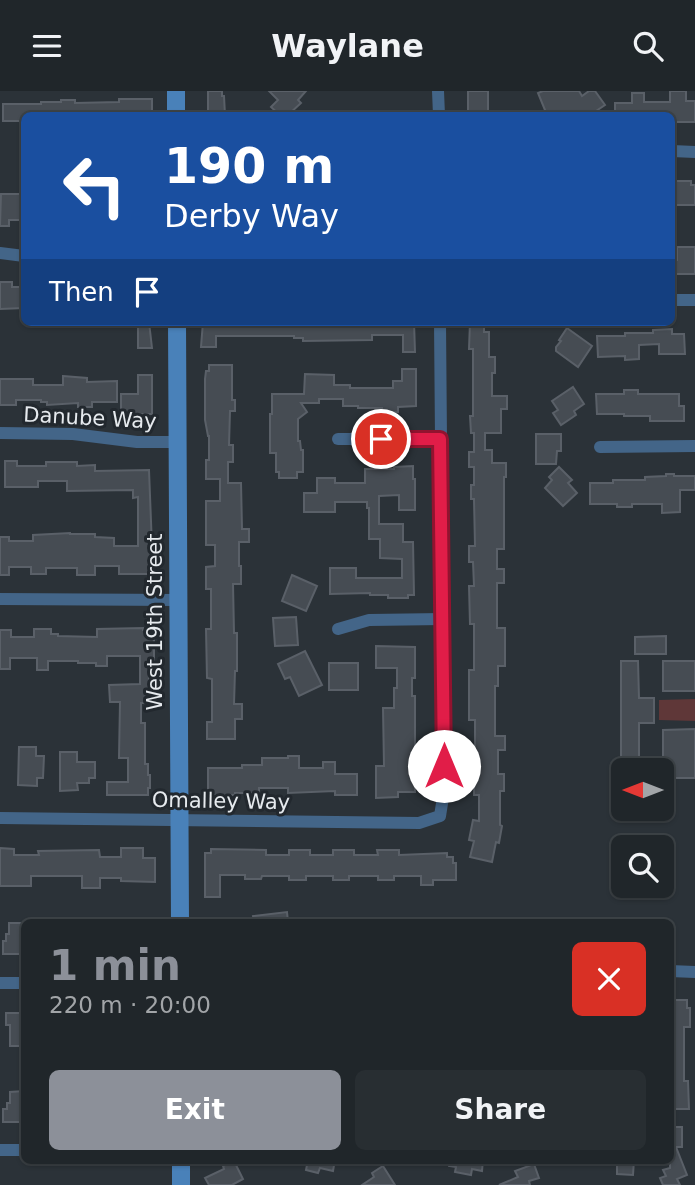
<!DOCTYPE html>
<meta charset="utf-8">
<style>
:root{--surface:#20262a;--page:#282e32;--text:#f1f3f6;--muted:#a2a5a8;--line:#3d4347;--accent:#8c9099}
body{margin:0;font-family:"DejaVu Sans",sans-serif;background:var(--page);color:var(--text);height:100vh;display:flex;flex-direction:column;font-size:26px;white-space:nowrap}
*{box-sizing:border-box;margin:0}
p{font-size:23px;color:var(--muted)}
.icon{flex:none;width:38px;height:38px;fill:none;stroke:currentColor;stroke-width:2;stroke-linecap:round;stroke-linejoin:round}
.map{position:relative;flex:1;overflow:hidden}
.side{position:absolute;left:21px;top:828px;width:653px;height:245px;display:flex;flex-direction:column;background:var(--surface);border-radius:10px;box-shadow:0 2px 5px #0004,0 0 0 2px var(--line)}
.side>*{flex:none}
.guide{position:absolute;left:21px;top:21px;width:654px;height:214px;border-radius:10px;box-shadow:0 2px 5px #0004,0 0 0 2px var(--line);background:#1a4fa0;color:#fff;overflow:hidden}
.needle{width:46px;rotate:270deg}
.controls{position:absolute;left:611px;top:667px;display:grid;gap:14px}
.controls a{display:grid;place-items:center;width:63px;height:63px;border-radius:10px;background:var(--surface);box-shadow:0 2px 5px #0004,0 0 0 2px var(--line);font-size:35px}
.pin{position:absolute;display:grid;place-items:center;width:60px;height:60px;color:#fff;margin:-30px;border:4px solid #fff;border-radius:50%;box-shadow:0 2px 7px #0007}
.me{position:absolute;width:77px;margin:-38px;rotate:0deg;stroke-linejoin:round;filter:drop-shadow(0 0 5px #0008)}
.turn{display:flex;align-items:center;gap:24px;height:147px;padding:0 28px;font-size:32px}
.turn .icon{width:91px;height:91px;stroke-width:2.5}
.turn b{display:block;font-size:49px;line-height:60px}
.then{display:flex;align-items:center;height:66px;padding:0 28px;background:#0003;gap:14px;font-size:26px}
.round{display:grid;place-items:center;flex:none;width:74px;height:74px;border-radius:10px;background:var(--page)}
.headline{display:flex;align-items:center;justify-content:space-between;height:119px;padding:0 28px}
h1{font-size:42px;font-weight:700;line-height:52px;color:var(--accent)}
.primary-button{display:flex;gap:14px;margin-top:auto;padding:14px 28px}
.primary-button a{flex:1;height:80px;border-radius:10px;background:var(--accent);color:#fff;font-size:28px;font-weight:700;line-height:80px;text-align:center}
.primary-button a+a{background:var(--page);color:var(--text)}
header{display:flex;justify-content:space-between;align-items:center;height:91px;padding:0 28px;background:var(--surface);font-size:32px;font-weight:700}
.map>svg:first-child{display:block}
</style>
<header><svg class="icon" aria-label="menu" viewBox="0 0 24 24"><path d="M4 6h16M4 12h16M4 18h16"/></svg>Waylane<svg class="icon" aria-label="search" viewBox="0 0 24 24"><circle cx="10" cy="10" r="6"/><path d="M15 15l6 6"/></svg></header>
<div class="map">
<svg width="695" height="1094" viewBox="0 0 695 1094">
<rect width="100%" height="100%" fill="#2b3238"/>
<path fill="#5f3738" d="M695,608v22l-36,-1v-20z"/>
<g fill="#464c53" stroke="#5a6068" stroke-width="2">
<path d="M208,0h14v5h2l1,19h-17z"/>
<path d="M269,0h37l-8,9 3,3 -13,12h-8l-9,-8 7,-7z"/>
<rect x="468" y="0" width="20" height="24"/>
<path d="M543,0h36l3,5 7,-5h6l10,14 -15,10h-43l-9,-22z"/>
<path d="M670,0h16v10h9v21h-23v-7h-57v-12h17v-10h12v9h26z"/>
<path d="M119,8h33v16h-128v6h-21v-17h38v-2h20v-2h14v3l44,-1z"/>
<path d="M673,90h18v4h4v20h-23z"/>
<path d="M1,103h23v26h-15v6h-9z"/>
<path d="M677,156h18v27h-23v-14h5z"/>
<path d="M0,191h12v5h12v21l-24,1z"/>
<path d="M138,231h11l3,26h-14z"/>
<path d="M203,231h211l1,30h-12v-17h-31v5l-69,1v-3h-9v-2h-78v11h-15z"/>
<path d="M470,231h14v10h5v25h6v16h-3v23h15v13h-6v24h-16v17h7v13h14v14h-2v72h-7v20h7v14h-7v45h8v38h-7v20h-3v50h10v14h-7v24h6v17h-4v34l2,1 -3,17 -3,-1 -4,20 -22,-5 4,-16 -5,-1 4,-20 6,1v-26h-5v-25h-5v-17h6v-33h-6v-50h5v-46h-4l-1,-38h5l-1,-24h-4v-16h6l-1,-47h-3v-14h3v-18h-5v-15h5v-19h-3l-1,-17h3v-67h-4z"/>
<path d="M567,237l25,18 -14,21 -22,-16v-4l5,-6 -2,-1z"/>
<path d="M672,238v5h12l1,20h-26v-10l-20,1v14l-14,1v-4l-27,1 -1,-21h28v-3h28v-3z"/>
<path d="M209,274h23v35h3v11h-5l-1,34h4v17h-5v21h13l1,46h7v13h-10v24h2v18h-8l1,49h3v38h-2l-1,33h8v15h-7v20h-28v-17h5v-43l-5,-1 -1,-49h5v-40h-5v-22l9,-1v-21h-9v-44h14v-22h-14v-19h3v-24h-1l-3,-16v-41l1,-8h3z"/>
<path d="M402,278h14v37l-18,1v5l-16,1v-5h-24v-2h-15v-7h-24v4h-18l6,9 -9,7v22h2l1,9h2v22h-6v6h-18v-6h-3v-19h-6v-39h2v-20h32l1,-20 29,1v10h16v3h43v-7h9z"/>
<path d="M138,284h14v39h-31v-20h17z"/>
<path d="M63,285l24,2v4l30,-1v21h-25v5h-14v-4l-31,2v-3h-6v-2h-25v5h-16v-26h33v6h30z"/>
<path d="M573,296l11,17 -10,7 2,4 -15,10 -8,-12 5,-3 -6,-9z"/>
<path d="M624,299h14v4h41v12h5v15h-34v-5h-26v-2h-27l-1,-20h28z"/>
<path d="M536,343h25v17h-4l-1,13h-20z"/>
<path d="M5,370h12v5h29v-4h31v4l18,-1v6l54,-1 3,77h2v27h-35v-8h-24v9h-18v-7h-31v6h-15v-7h-22v8h-9v-38h9v4h24v-6l37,-2v1h25v3l19,1v8h24v-49l-5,1v-8l-66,1v-10h-29v6h-33z"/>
<path d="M413,375v13h2v31h-16v-15l-20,1v28h24v18h10l1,53h-6v3h-20v-3h-18v-2l-40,1v-26h26v10h46v-19l-22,-1v-19h-11v-31h-2v-6h-32v10h-31v-19h13v-15h18v5h30v-14h29v-2z"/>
<path d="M559,376l13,13 -4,3 9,10 -14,13 -18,-18 7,-8 -3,-3z"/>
<path d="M666,383h8v2h21v14h-15v22l-18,1v-9h-30v3h-15v-3h-27v-21h23v-3h32v-3l21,-1z"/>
<path d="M292,484l25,11 -11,25 -24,-10z"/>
<path d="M296,526l2,28 -23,1 -2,-28z"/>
<path d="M143,537v2h11v43h-5v30h-8v20h4v41h3v11h2v13h-2v7h-41v-13h21v-24h-9l1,-56h-10l-1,-17 31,-1v-28h-33v10h-11v-3h-18v-2h-30v9h-11v-12h-27v11h-10v-39h11v7h23v-8h17v5h7v2l39,1v-8z"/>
<path d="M666,545v18h-31v-17z"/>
<path d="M376,555l39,1v31h-3v18h3v96h-17v5l-22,1v-32h8l-1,-58h11v-20h3v-20h-21z"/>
<path d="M305,560l17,34 -23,11 -9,-19 -5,2 -7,-15z"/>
<path d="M621,570h17l1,37h15v25h-15v37h-18z"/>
<rect x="663" y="570" width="32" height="30"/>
<rect x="329" y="572" width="29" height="27"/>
<path d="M695,638v49h-33v-12h1v-36z"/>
<path d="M19,656h17v9h8l-1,22h-6v8l-19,-1z"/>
<path d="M60,661h17v10h18v16h-6v5h-12l1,7 -18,1z"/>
<path d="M288,665h11v12h24v-6h12v12h22v21h-22v-4l-47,2v-5h-29v5h-24v2h-27v-27h34v-3h20v-7h26z"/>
<path d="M0,757l14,1v6h25l-1,-4 61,-1 1,7h21v-9h22v10h12v24l-34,-1v-3h-21v10h-18v-12h-51v10h-31z"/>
<path d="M211,758l55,1v5h23v-5h21v5h23v-5h21v5h24l-1,-5h22v5l48,-2v4h6v6h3v17h-23v5h-12v-9h-27v4h-16v-4h-29v4h-16v-4h-27v4h-17v-4h-27l-1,3h-16v-4h-25v22h-15v-44h6z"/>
<path d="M287,821l1,10h-34l-1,-6z"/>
<path d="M9,832h15v18h-3v13h-18v-13h3v-7h3z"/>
<path d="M670,909h17v8h3v19h-6v54h4l1,28h-19z"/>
<path d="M6,922h18v33h-14v-21h-4z"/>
<path d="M24,1000v19h-3v12h-18v-13h4v-6h3v-11z"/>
<path d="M670,1036h12v20h-6l11,28 -10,4 3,6h-17l-3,-7 6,-2 -3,-6 7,-2z"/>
<path d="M302,1069h33l-2,11 -13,-3 -2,5 -12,-3 1,-5 -6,-1z"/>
<path d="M449,1069h34l-1,11 -10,-2 -1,6 -16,-3 1,-5 -7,-1z"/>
<path d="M617,1069h17l-1,15 -16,-1z"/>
<path d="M234,1070l9,18 -11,6h-23l-4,-7 19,-9 -1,-3z"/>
<path d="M534,1073l5,14 -10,3 1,4h-31l19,-8 -3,-6z"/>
<path d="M383,1075l12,19h-33l12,-8 -2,-4z"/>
</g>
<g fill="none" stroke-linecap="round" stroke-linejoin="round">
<g stroke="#436588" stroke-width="12">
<path d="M438,0l1,24"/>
<path d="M672,60l23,1"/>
<path d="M0,162l24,3"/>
<path d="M672,209h23"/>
<path d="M0,342l73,1 64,8h41"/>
<path d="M338,348h102"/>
<path d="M600,356l95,-1"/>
<path d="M0,508l178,1"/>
<path d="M338,538l31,-9 74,-1"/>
<path d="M0,727l419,5 21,-7 4,-25 -4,-469"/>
<path d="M670,880l25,1"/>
<path d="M0,892h24"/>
<path d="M0,1059h24"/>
</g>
<g stroke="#4981b9" stroke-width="18">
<path d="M176,0v24"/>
<path d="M177,231l3,600"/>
<path d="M181,1069v25"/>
</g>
</g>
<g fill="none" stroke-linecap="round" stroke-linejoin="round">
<g stroke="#92132f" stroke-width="18">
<path id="route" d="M381,348h59l4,327"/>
</g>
<use href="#route" stroke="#e11d48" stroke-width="12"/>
</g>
<g text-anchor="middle" stroke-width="6" stroke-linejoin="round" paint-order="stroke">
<g font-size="21" fill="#e6eaee" stroke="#22282e">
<text transform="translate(90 327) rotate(3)" y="7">Danube Way</text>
<text transform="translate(155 531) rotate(-90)" y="7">West 19th Street</text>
<text transform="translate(221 710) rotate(1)" y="7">Omalley Way</text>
</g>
</g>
</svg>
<div class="controls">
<a><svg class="needle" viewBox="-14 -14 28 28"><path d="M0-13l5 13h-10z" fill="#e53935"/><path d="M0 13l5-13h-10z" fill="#a2a5a8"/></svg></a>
<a><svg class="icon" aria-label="search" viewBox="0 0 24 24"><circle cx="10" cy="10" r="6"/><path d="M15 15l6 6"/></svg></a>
</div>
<div class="pin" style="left:381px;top:348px;background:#d93025"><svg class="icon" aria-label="arrive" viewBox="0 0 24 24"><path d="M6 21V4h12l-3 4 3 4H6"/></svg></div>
<svg class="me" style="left:444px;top:675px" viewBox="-20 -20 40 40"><circle r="19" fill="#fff"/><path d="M0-13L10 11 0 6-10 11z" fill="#e11d48"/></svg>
<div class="guide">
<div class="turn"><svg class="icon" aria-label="left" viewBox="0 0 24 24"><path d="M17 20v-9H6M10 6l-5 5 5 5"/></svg><div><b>190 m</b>Derby Way</div></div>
<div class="then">Then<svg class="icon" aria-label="arrive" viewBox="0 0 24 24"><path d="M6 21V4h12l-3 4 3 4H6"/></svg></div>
</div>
<section class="side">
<div class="headline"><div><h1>1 min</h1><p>220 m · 20:00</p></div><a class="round" style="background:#d93025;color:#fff"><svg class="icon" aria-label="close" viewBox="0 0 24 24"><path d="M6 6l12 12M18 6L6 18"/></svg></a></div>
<div class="primary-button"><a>Exit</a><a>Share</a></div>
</section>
</div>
